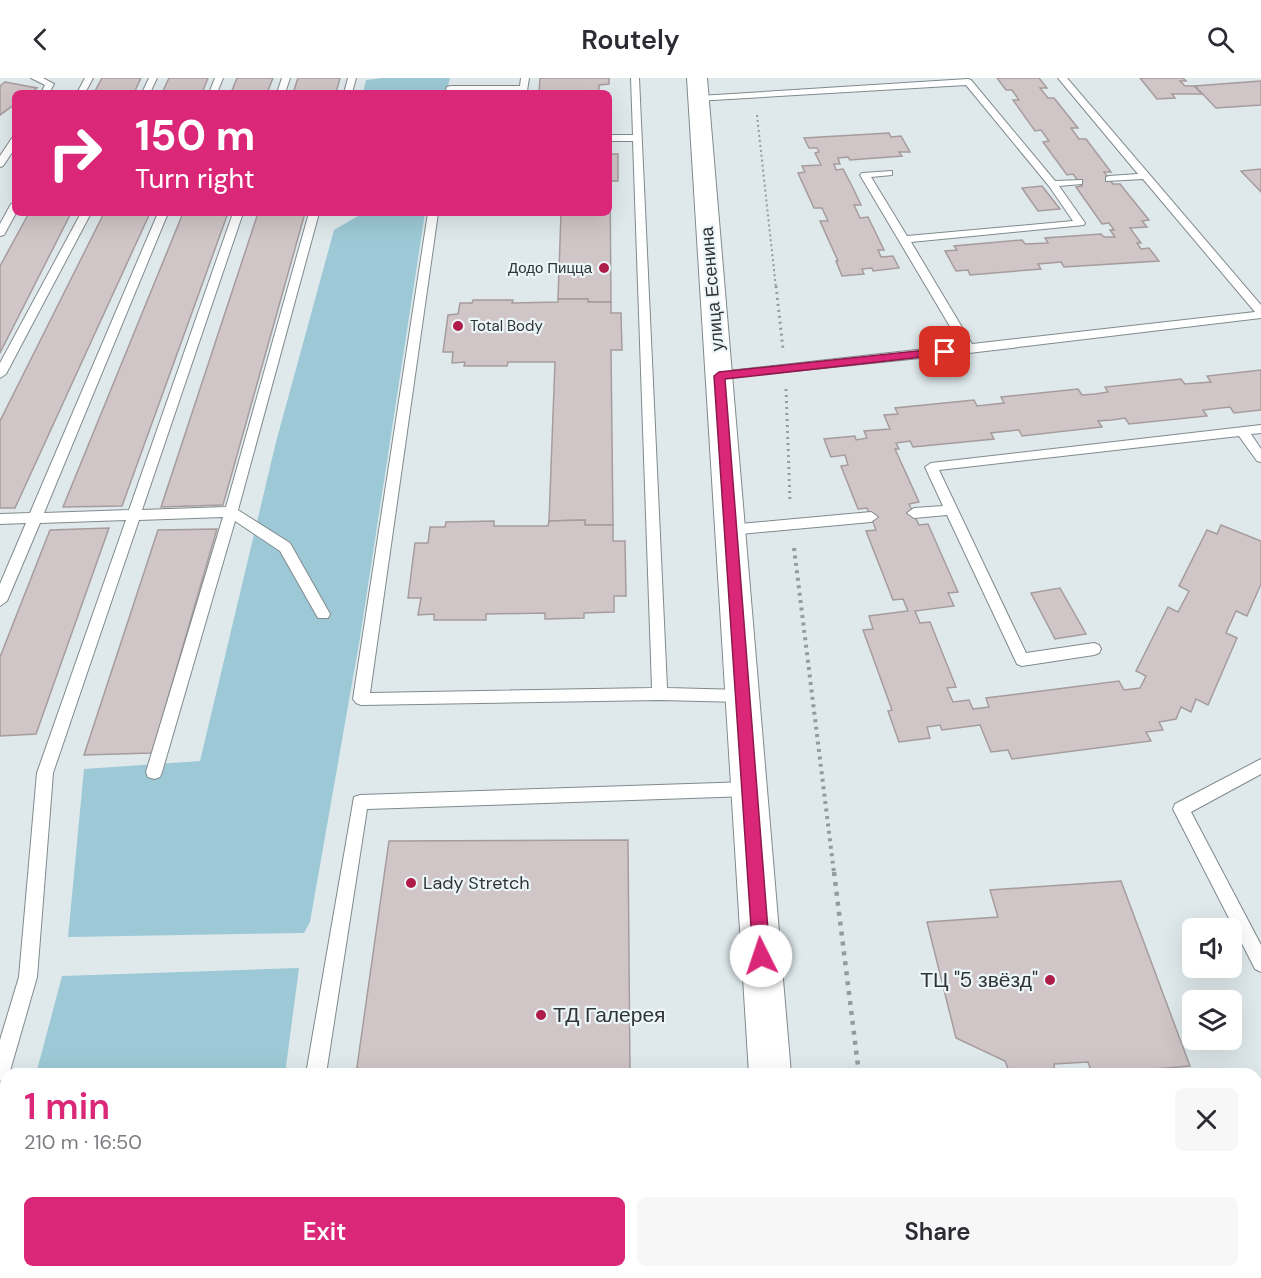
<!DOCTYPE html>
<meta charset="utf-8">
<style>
:root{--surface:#fff;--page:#f7f7f7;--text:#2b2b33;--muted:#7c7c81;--accent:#db2777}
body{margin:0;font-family:"DM Sans",sans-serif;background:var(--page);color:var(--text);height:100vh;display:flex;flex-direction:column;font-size:22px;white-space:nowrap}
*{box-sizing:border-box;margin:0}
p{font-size:20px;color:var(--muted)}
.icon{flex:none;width:33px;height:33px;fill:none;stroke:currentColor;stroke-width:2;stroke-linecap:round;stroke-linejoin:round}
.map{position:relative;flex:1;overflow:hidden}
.drawer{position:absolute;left:0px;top:990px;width:1262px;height:210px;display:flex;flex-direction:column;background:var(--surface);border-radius:18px 18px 0 0;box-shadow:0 6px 24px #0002}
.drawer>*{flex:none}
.banner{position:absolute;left:12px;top:12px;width:600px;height:126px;border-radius:9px;box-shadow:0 6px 24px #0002;background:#db2777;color:#fff;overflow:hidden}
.buttons{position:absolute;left:1182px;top:840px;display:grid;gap:12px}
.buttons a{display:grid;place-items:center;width:60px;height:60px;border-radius:9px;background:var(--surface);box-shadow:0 6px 24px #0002;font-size:30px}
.pin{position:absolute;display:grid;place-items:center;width:51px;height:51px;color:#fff;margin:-26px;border-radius:12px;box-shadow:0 3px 9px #0006}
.me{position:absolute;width:66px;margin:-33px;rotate:356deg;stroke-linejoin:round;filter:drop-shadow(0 0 4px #0008)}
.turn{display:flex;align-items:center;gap:21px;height:126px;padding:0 24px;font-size:27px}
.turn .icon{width:78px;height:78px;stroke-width:2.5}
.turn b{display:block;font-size:42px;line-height:51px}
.round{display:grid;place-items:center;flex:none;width:63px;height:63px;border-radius:9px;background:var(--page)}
.summary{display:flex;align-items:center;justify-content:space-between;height:102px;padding:0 24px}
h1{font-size:36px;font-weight:600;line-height:45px;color:var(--accent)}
.button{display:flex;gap:12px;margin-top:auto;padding:12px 24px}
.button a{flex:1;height:69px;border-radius:9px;background:var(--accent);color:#fff;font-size:24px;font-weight:600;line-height:69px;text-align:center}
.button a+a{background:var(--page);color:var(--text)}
header{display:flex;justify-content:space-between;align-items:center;height:78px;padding:0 24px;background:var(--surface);font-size:27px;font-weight:600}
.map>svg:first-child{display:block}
</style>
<header><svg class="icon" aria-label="back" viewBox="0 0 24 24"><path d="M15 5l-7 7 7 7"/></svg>Routely<svg class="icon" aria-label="search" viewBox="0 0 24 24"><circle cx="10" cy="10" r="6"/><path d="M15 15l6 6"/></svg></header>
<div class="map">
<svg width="1261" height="1200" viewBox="0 0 1261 1200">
<rect width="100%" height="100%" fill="#dfe9ec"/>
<g fill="#9dc9d6">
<path d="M382,0h68l-4,15h-83l3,-13z"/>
<path d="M363,135h62l-65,425 -50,284 -6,11 -236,4 16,-168 116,-8 76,-319 58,-212z"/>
<path d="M299,890l-14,106h-249l26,-98z"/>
<path d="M6,1101v93h253v6h-259v-77z"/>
</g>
<g fill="#d0c5c7" stroke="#a69c9d" stroke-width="1.5">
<path d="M102,0h39l-7,15h-40z"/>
<path d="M169,0h39l-6,15h-40z"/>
<path d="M237,0h36l-6,15h-36z"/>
<path d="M298,0h42l-4,15h-43z"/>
<path d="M540,0h69v6l-10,1v6l10,2h-70z"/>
<path d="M997,0h42l8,10h-7l8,10h6l24,30h-7l8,11h7l25,33h-7l9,12h7l29,36 -7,1 5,6 -17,1 11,15h-4l4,6 8,-1 10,13 -95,6 -3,-5 -23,2 3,5 -71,6 -2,-5 -12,1 -11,-20 12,-1 -3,-4 68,-6 3,4 23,-1 -3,-5 56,-4 3,3h11l-5,-7h4l-5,-7 -7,1 -26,-37 6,-1 -9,-12 -6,1 -24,-33 6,-1 -8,-11 -6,1 -22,-31h6l-7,-10h-6z"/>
<path d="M1140,0h43l3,3h-6l5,5h9l8,8h-30l3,4 -18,1z"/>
<path d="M1261,3v24l-45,3 -21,-22z"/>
<path d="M5,4l32,6 -7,5h-15v11l-15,11v-29z"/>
<path d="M889,55l2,4 10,-1 9,16h-11l3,4 -52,4 -2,-3 -10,1 2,6h-6l2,6 7,-1 9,17 9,19h-7l6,13 8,-1 16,33h-6l3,7 12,-1 6,12 -26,3 -1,-3 -10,1 2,5 -22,2 -6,-15h2l-18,-40h8l-6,-13h-8l-16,-35 7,-1 -3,-6 19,-1 -6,-12 4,-1 -2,-4h-8l-5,-10z"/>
<path d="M609,68l1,8h8v27h-8l1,121h-23v-3h-30l3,-86h48z"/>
<path d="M1261,91v23l-20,-21z"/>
<path d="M1042,108l18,23 -22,2 -16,-23z"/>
<path d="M29,135h42l-71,140v-87z"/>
<path d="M104,135h46l-135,295h-15v-87z"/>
<path d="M183,135h45l-106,293 -59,1z"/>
<path d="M258,135h47l-82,292 -62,2z"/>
<path d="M558,221h30v3h23v11h10l1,37h-11l2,175h-28v-5l-36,1 6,-159h-47l-1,4h-43l1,-4 -13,1 1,-11h-10l5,-37 10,-1 2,-11h12l1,-3h40l-1,3 46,-1z"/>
<path d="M1261,292v40l-27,3 -4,-6 -27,3 4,6 -78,8 -4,-6 -13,2 -14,1 4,6 -80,9 -3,-6 -28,3 3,6 -81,8 -3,-6 -14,2 3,6h-4l24,53 -10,2 10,21 9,-1 30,68 -10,1 6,13 -39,5 5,12 10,-1 26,65 -9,1 6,14 16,-2 4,9 16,-2 -3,-9 133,-17 5,9 16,-2 6,-12 -10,-5 32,-64 10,5 11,-21 -10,-5 28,-56 10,4 4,-9 40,16v43l-14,32 -11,-5 -10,22 11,5 -29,67 -12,-6 -5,13 -10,-5 -5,12 -17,3 4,8 -17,2 5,9 -139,18 -4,-9 -17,2 -11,-27 -38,5 -2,-5 -13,2 3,11 -31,4 -11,-31 4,-1 -29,-80 10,-1 -4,-13 39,-5 -5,-12 -10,1 -27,-69 10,-1 -5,-13 -4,-9 -9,1 -17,-43 7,-1 -3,-10 -14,2 -7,-18 31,-3 1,4 11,-2 -3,-7 26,-2 -6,-14 14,-1 -3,-6 79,-8 3,6 27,-3 -3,-6 77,-8 4,6 13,-1 13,-2 -3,-5 76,-8 4,5 26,-2 -4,-6z"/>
<path d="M585,442v5h28v16h12l1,55h-12v16l-30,1v5l-39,1v-6l-59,1v6h-52v-6l-16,1 3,-17h-13l7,-55h13l2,-16h15l1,-5 48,-1v5h54l1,-5z"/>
<path d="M109,450l-73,206 -36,2v-79l50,-127z"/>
<path d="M217,451l-65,224 -68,2 74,-225z"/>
<path d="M1060,510l26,46 -31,5 -24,-46z"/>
<path d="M628,762l2,234h-274l33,-233z"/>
<path d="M1121,803l69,185 -46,4 2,4h-54l-4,-12 -34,2 1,10h-45l-5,-13 -49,-23 -29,-116 71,-5 -8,-27z"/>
</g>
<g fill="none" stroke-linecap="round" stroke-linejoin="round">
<g stroke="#808a8d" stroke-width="2">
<g id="service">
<path d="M31,0h12l11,6 -5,9h-8l4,-8z"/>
<path d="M85,0h8l-8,15h-8z"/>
<path d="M149,0h8l-7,15h-8z"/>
<path d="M215,0h8l-6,15h-8z"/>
<path d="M282,0h8l-5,15h-8z"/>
<path d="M348,0h8l-4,15h-8z"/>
<path d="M521,0h8l-2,13 -82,2 2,-6 3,-1h70z"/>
<path d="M631,0h8l28,610 75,2 5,2 3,4 -3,4 -5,2 -82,-2 -299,5 -5,-2 -3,-4 75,-486h10l-68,480 282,-5 -19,-547h-24v-6h24z"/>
<path d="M1058,0h9l194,227v13l-292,35 -254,26 -2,-3 6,-4 242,-27 -101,-170 2,-2 30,-2v4l-21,2 36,59 166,-15 -24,-35 -83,-101 -270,16v-4l3,-1 269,-17 3,1 84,101 27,-1v4l-23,2 26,37 -1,2 -173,17 61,102 283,-32 -112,-133 -37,2v-4l3,-1 29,-2z"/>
<path d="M15,59v11l-12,18 -3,1v-11l12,-18z"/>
<path d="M15,125l1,10 -12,22 -4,1v-12l11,-20z"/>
<path d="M81,135h10l-85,161 -6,4v-15z"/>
<path d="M158,135h10l-124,300 85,-3 104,-297h10l-101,297 84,-3 83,-294h10l-81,297 52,33 40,71 -2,4h-10l-38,-67 -45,-30 -73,251 -2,5 -6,2 -6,-2 -2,-5 77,-255 -84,3 -86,253 -16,204 -27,94 -4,3v4l-6,3v-41l19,-63 18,-204 89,-253 -86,3 -33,78 -7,5v-22l26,-61 -26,1v-10l30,-1z"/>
<path d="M1261,347v8l-10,1 10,15v13l-4,-1 -18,-25 -300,34 87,183 68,-10 5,2 2,4 -2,4 -5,2 -72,11 -5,-2 -70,-149 -33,3 -7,-5 7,-5 29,-2 -18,-39 6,-4z"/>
<path d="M871,434l7,5 -7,5 -141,13 -7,-5 7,-5z"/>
<path d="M1261,681v15l-70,38 70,133v27l-6,-3 -82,-160 2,-5z"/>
<path d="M749,704l6,2 2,5 -2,5 -6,2 -382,13 -41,265h-20l48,-277 6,-2z"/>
<path d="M271,1194h22l-2,6h-22z"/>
</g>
</g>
<g stroke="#808a8d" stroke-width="2">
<g id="tertiary">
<path d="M687,0h20l84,996h-42z"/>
<path d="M762,1194h46l1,6h-46z"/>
</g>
</g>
<path stroke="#939b9d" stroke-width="2" stroke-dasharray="2 3" stroke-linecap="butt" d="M757,37l19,173"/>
<g stroke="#939b9d" stroke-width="3" stroke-dasharray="2 4" stroke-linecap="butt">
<path d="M776,208l7,63"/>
<path d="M786,311l4,112"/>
</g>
<path stroke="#939b9d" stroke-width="4" stroke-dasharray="3 4.5" stroke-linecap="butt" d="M794,470l40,325"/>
<g stroke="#939b9d" stroke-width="4.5" stroke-dasharray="4 6" stroke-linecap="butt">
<path d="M834,794l25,202"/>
<path d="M855,1194l1,6"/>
</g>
<use href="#service" fill="#fff" fill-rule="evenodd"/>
<use href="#tertiary" fill="#fff" fill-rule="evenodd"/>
</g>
<path fill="#db2777" stroke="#8e194d" stroke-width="1.5" d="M945,270l5,4 -1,2 -224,25 45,577 -3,5 -6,2 -5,-2 -3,-5 -39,-580 5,-4z"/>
<g fill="#af1c49" stroke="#ecf6f9" stroke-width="2">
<circle cx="604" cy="190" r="6"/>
<circle cx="458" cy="248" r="6"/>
<circle cx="411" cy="805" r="6"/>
<circle cx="1050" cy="902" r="6"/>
<circle cx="541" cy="937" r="6"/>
</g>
<g text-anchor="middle" stroke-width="4.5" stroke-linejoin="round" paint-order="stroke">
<g font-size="15" fill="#303435" stroke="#ecf6f9" text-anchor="end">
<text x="592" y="195">Додо Пицца</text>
<text x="470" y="253" text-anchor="start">Total Body</text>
</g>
<g font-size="18" fill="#303435" stroke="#ecf6f9">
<text transform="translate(712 211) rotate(-95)" y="6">улица Есенина</text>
</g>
<g font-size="18" fill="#303435" stroke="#ecf6f9" text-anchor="start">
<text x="423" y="811">Lady Stretch</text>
</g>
<g font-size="21" fill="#303435" stroke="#ecf6f9" text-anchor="end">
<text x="1038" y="909">ТЦ "5 звёзд"</text>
<text x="553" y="944" text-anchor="start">ТД Галерея</text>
</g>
</g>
</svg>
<div class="buttons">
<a><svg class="icon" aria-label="sound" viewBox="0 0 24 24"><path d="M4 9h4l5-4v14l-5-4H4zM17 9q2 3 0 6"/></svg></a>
<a><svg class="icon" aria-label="layers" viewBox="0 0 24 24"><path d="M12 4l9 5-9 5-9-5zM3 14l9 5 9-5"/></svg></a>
</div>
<div class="pin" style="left:945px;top:274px;background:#d93025"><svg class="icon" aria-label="arrive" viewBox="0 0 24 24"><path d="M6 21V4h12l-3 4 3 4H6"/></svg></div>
<svg class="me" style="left:761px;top:878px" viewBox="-20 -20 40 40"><circle r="19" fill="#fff"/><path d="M0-13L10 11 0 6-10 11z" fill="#db2777"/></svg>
<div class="banner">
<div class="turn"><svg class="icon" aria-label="right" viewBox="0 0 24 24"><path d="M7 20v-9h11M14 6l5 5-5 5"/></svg><div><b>150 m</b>Turn right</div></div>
</div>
<section class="drawer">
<div class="summary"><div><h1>1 min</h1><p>210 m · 16:50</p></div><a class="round"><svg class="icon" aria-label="close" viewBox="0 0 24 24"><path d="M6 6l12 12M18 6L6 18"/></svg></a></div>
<div class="button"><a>Exit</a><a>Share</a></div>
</section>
</div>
